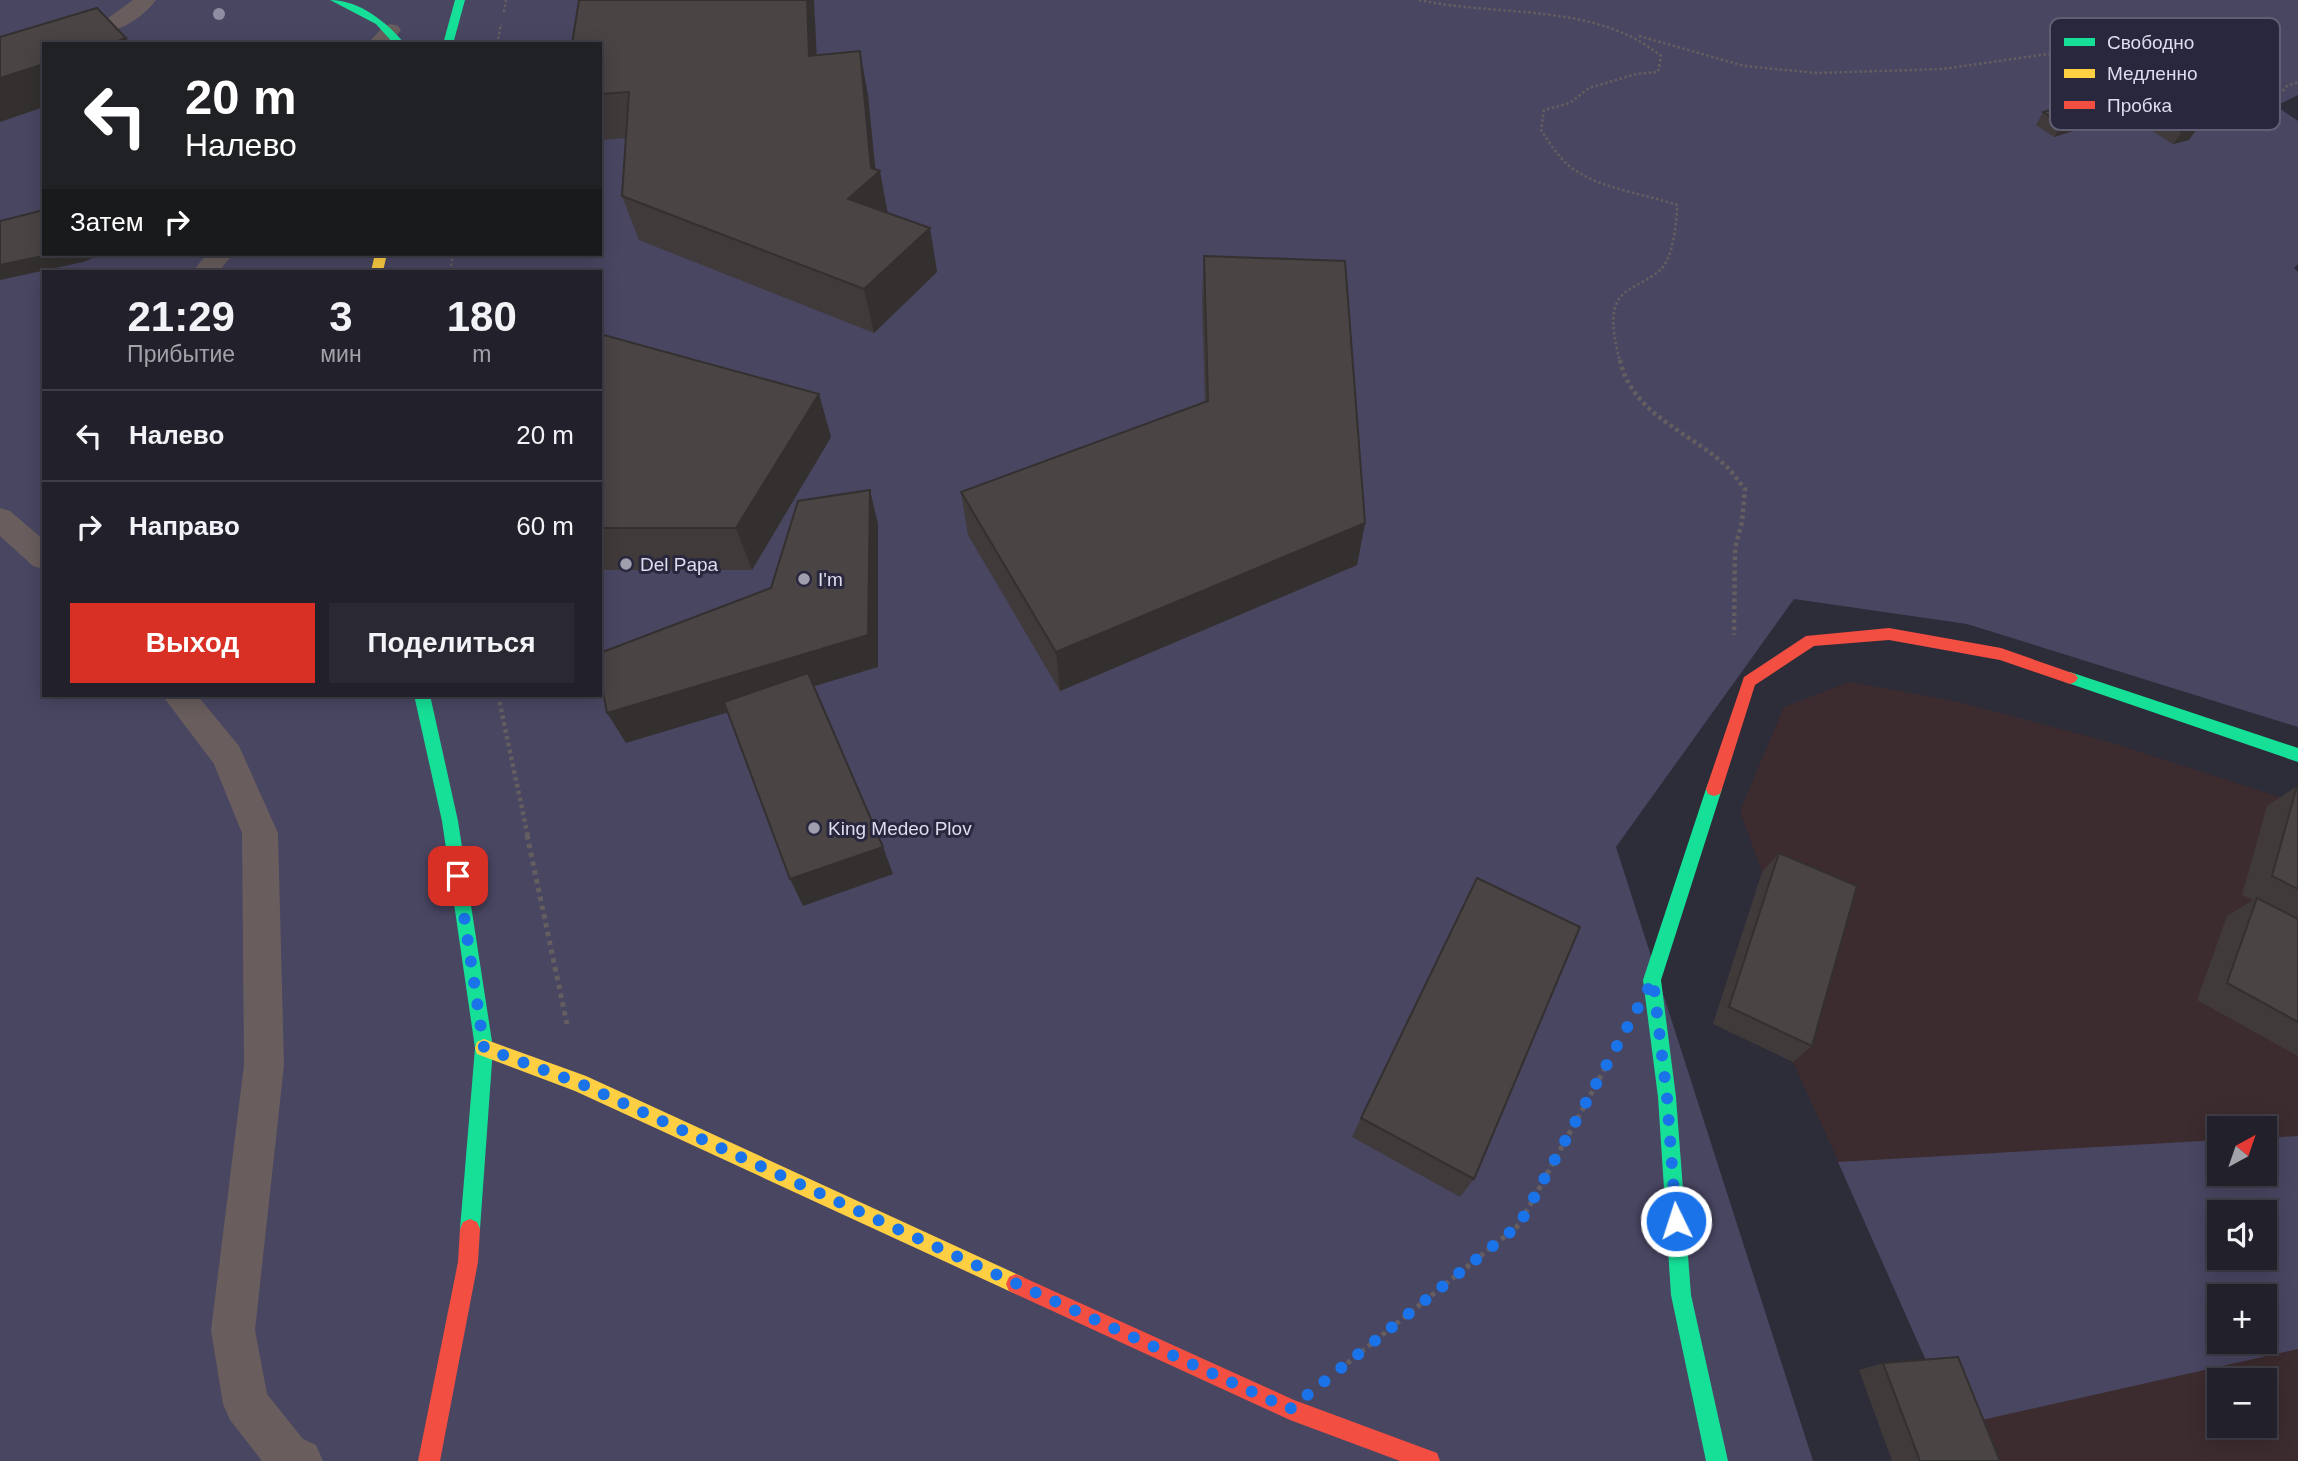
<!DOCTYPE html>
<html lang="ru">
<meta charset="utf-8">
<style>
:root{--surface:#22212b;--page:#2a2933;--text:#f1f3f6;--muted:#a2a3a9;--line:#3f3e47;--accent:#d93025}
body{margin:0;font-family:Helvetica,sans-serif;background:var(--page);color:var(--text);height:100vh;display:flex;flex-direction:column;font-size:26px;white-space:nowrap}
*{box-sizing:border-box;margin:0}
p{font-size:23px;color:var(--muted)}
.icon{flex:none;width:38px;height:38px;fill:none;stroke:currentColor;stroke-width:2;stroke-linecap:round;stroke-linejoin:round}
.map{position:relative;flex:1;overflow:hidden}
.sheet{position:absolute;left:42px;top:270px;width:560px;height:427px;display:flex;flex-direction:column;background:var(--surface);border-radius:0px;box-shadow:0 4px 18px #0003,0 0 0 2px var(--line)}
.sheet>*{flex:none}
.banner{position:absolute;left:42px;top:42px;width:560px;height:214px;border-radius:0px;box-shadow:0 4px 18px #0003,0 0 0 2px var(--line);background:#202124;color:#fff;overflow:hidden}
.needle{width:46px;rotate:40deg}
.fabs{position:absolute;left:2207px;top:1116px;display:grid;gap:14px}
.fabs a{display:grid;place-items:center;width:70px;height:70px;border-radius:0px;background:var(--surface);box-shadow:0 4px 18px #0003,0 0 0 2px var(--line);font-size:35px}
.pin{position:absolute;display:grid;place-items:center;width:60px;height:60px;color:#fff;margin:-30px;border-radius:14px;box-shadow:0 4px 10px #0006}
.me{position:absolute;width:77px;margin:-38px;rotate:356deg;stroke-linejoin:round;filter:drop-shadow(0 0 5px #0008)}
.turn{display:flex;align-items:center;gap:24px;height:147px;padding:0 28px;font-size:32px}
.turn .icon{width:91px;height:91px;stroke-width:2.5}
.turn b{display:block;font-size:49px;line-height:60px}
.then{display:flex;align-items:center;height:66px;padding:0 28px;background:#0003;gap:14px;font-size:26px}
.eta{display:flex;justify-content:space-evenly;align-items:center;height:119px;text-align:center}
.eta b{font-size:42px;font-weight:800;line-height:49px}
.action{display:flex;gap:14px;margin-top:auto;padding:14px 28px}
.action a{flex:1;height:80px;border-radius:0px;background:var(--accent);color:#fff;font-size:28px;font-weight:800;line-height:80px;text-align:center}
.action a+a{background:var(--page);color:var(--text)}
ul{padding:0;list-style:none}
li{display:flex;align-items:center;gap:21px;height:91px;padding:0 28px;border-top:2px solid var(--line)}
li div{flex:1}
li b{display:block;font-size:26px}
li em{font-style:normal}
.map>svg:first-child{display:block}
</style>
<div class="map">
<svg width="2298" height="1461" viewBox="0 0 2298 1461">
<rect width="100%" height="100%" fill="#2d2c39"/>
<path fill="#3d2c2f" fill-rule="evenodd" d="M1849,682l105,19 152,40 192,62v658h-329l-38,-97 -138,-302 -31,-190 -22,-61 44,-104zM2219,1129h45v45h-45zM2219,1213h45v45h-45zM2219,1297h45v45h-45zM2219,1381h45v45h-45z"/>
<g fill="#494662" fill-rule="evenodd">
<path d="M0,0h2298v95l-22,11 22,15v143l-4,4 4,4v455l-331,-103 -173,-25 -178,248 197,614h-1813zM44,44h556v210h-556zM44,271h556v424h-556z"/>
<path d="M2298,1136v213l-343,77 -117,-264 381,-22v34h45l1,-36zM2219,1213h45v45h-45zM2219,1297h45v45h-45z"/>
</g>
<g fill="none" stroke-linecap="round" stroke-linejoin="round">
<g stroke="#655e60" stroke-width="2.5" stroke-dasharray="2.5 2.5" stroke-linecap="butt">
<path d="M1419,0c78,17 177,2 242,56l-3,16 -22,2 -47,14 -19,15 -26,7 -3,20c8,12 16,25 27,35 29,24 75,28 109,40 0,16 -4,56 -18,66 -9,8 -22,13 -32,20 -22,14 -12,50 -7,71"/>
<path d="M504,12l2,-12"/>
<path d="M1639,36l105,30 73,7 126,-4 175,-25 43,-15 53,-4 -56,51 -79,26 2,4"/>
<path d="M497,44l4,-20"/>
<path d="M2091,113l51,2 72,-20 68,-3 5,-6 11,-4"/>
<path d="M450,271l3,-17"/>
</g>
<g stroke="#655e60" stroke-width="4.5" stroke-dasharray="3.5 3.5" stroke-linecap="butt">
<path d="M1620,360c12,56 72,72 108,108 6,6 11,14 17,21l-3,33 -7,26 -1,87"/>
<path d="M498,695l30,142"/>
</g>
<g stroke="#655e60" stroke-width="5" stroke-dasharray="4.5 4.5" stroke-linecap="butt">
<path d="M527,835l40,189"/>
<path d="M1340,1369l179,-144 89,-162"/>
</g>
<g fill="#695d5d" fill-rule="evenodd">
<path d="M133,0h23c-23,32 -75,44 -112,44v5l-5,-5 4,-4 61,-19z"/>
<path d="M391,24l7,2 3,4 -12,14h-22l17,-18z"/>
<path d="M207,254h26l-14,17h-26z"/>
<path d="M0,508l10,3 34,29v29l-11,-3 -33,-30z"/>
<path d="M162,695h35l42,51 39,87 6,232 -29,265 12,64 36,45 13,6 7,16h-61l-32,-41 -7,-16 -12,-74 33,-265 -2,-232 -28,-69z"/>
</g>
<g fill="#16e098" fill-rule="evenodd">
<path d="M330,0c29,0 57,22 75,44h-11l-18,-20z"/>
<path d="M455,0h10l-12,44h-10z"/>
<path d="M2070,672l228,76v14l-233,-80 -3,-4 3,-4z"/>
<path d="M414,695h16l28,126 35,227 -13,181 -3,7 -7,3 -7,-3 -3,-7 15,-181 -33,-227z"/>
<path d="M1714,782l6,2 2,5 -61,191 15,117 15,198 37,166h-22l-35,-166 -13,-198 -15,-117 63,-191 2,-5z"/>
</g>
<g fill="#ffcf43" fill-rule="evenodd">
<path d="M375,254h12l-4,17h-12z"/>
<path d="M484,1039l102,37 437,201 3,7 -3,7 -7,3 -7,-3 -434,-200 -98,-37 -2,-6 2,-6z"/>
</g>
<g fill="#f24e42" fill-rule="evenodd">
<path d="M1889,628l112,20 74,26 3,4 -3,4 -5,2 -70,-24 -111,-20 -75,6 -59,39 -33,104 -2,5 -6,2 -6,-2 -2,-5 38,-112 62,-41z"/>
<path d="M470,1219l7,3 3,7 -2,33 -38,199h-22l40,-199 2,-33 3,-7z"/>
<path d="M1016,1274l278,126 143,53 3,8h-40l-110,-41 -281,-129 -3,-7 3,-7z"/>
</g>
</g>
<circle fill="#8e8da2" cx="219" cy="14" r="6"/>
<g fill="#403a3b">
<path d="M600,44l217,11 51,40 7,75 13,43 42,15 7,44 -63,61 -235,-93 -17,-44 4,-58 -26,2z"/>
<path d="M2043,112l54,1 -8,13 -35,11 -18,-12z"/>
<path d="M2154,114l44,13 -9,13 -16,4 -27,-17z"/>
<path d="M1204,256l161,267 -8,42 -297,126 -92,-156 -7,-43 244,-90 -3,-102z"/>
<path d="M600,334l231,103 -79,133h-152z"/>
<path d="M2297,786h1v270l-101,-56 30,-84 26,-16 -11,-5 25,-89z"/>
<path d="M1779,853l33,193 -19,16 -80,-38 49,-152z"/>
<path d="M1361,1118l113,61 -14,18 -108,-60z"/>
<path d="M1883,1363l117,98h-108l-33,-91z"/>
</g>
<g fill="#343030">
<path d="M807,0h7l5,100 -10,-44z"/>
<path d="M126,38l3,6h-20z"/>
<path d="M860,51l8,44 8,80 4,-4 8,44 -40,-16 23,-31z"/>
<path d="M44,64v43l-44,15v-44z"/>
<path d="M2097,113l-8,13 -35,11 8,-13z"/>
<path d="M2198,127l-9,13 -16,4 9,-12z"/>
<path d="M930,228l7,44 -63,61 -10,-44z"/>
<path d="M52,254h51l-20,8 -83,18v-15z"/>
<path d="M819,394l12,43 -79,133 -16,-42z"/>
<path d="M870,490l8,34v143l-252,76 -19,-30 261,-78z"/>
<path d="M1365,523l-8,42 -297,126 -4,-39z"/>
<path d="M883,847l10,27 -90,32 -13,-27z"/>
</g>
<g fill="#4a4445" stroke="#343030" stroke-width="2">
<path d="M579,0h228l2,56 51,-5 11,117 9,3 -32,28 82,29 -66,61 -242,-93 7,-104 -29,2v-50h-28z"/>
<path d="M97,8l29,30 -17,6h-65v20l-44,14v-41z"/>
<path d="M2079,102l18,11 -35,11 -19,-12z"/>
<path d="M2170,109l28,18 -16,5 -28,-18z"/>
<path d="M44,210v44h8l-52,11v-44z"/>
<path d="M1204,256l141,5 20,262 -309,129 -95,-160 247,-91z"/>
<path d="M600,334l219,60 -83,134h-136z"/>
<path d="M870,490l-2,145 -261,78 -7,-37v-23l171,-65 27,-87z"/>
<path d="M808,673l75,174 -93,32 -66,-177z"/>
<path d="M2297,786h1v103l-26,-13z"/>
<path d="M1779,853l78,33 -45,160 -83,-39z"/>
<path d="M1477,878l103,49 -106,252 -113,-61z"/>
<path d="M2257,898l41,21v103l-71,-39z"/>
<path d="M1958,1357l42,104h-80l-37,-98z"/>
</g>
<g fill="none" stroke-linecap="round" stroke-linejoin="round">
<path stroke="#1a73e8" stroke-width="12" stroke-dasharray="0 21.6" d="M458,876l26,172 95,35 711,326 229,-184 134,-245 14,117 9,124"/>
</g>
<g fill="#a09fae" stroke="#29273e" stroke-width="2.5">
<circle cx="626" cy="564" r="7"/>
<circle cx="804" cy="579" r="7"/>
<circle cx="814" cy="828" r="7"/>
</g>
<g text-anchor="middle" stroke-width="6" stroke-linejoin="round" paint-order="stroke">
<g font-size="19" fill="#dedded" stroke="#29273e" text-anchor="start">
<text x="640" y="571">Del Papa</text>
<text x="818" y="586">I'm</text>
<text x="828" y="835">King Medeo Plov</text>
</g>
</g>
<rect x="2050" y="18" width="230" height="112" rx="10" fill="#29273e" stroke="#5f5e73" stroke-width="2"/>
<rect x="2064" y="38" width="31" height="8" fill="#16e098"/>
<rect x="2064" y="69" width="31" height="9" fill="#ffcf43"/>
<rect x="2064" y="101" width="31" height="8" fill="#f24e42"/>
<g font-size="19" fill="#dedded">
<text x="2107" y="49">Свободно</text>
<text x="2107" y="80">Медленно</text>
<text x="2107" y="112">Пробка</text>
</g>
</svg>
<div class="fabs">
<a><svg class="needle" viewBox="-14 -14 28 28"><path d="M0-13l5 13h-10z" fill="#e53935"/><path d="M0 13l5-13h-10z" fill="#a2a3a9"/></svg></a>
<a><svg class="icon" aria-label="sound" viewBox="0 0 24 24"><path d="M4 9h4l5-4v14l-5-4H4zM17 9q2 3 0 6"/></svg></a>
<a>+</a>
<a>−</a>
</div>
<div class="pin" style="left:458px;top:876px;background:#d93025"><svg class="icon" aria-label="arrive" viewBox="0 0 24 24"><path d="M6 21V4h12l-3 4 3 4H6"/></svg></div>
<svg class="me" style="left:1676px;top:1221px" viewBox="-20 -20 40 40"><circle r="17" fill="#1a73e8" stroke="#fff" stroke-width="3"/><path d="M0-11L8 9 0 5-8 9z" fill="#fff"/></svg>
<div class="banner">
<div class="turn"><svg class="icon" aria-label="left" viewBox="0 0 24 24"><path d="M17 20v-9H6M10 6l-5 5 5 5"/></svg><div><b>20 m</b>Налево</div></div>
<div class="then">Затем<svg class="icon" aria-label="right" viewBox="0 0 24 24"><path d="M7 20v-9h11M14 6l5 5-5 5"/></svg></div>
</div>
<section class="sheet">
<div class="eta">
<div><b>21:29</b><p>Прибытие</p></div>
<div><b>3</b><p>мин</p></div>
<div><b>180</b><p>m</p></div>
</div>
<ul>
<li><svg class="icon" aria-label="left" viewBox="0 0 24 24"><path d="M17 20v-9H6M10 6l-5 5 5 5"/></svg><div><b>Налево</b></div><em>20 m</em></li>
<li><svg class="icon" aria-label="right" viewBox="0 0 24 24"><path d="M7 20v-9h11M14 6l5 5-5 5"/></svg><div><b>Направо</b></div><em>60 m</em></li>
</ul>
<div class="action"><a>Выход</a><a>Поделиться</a></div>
</section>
</div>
